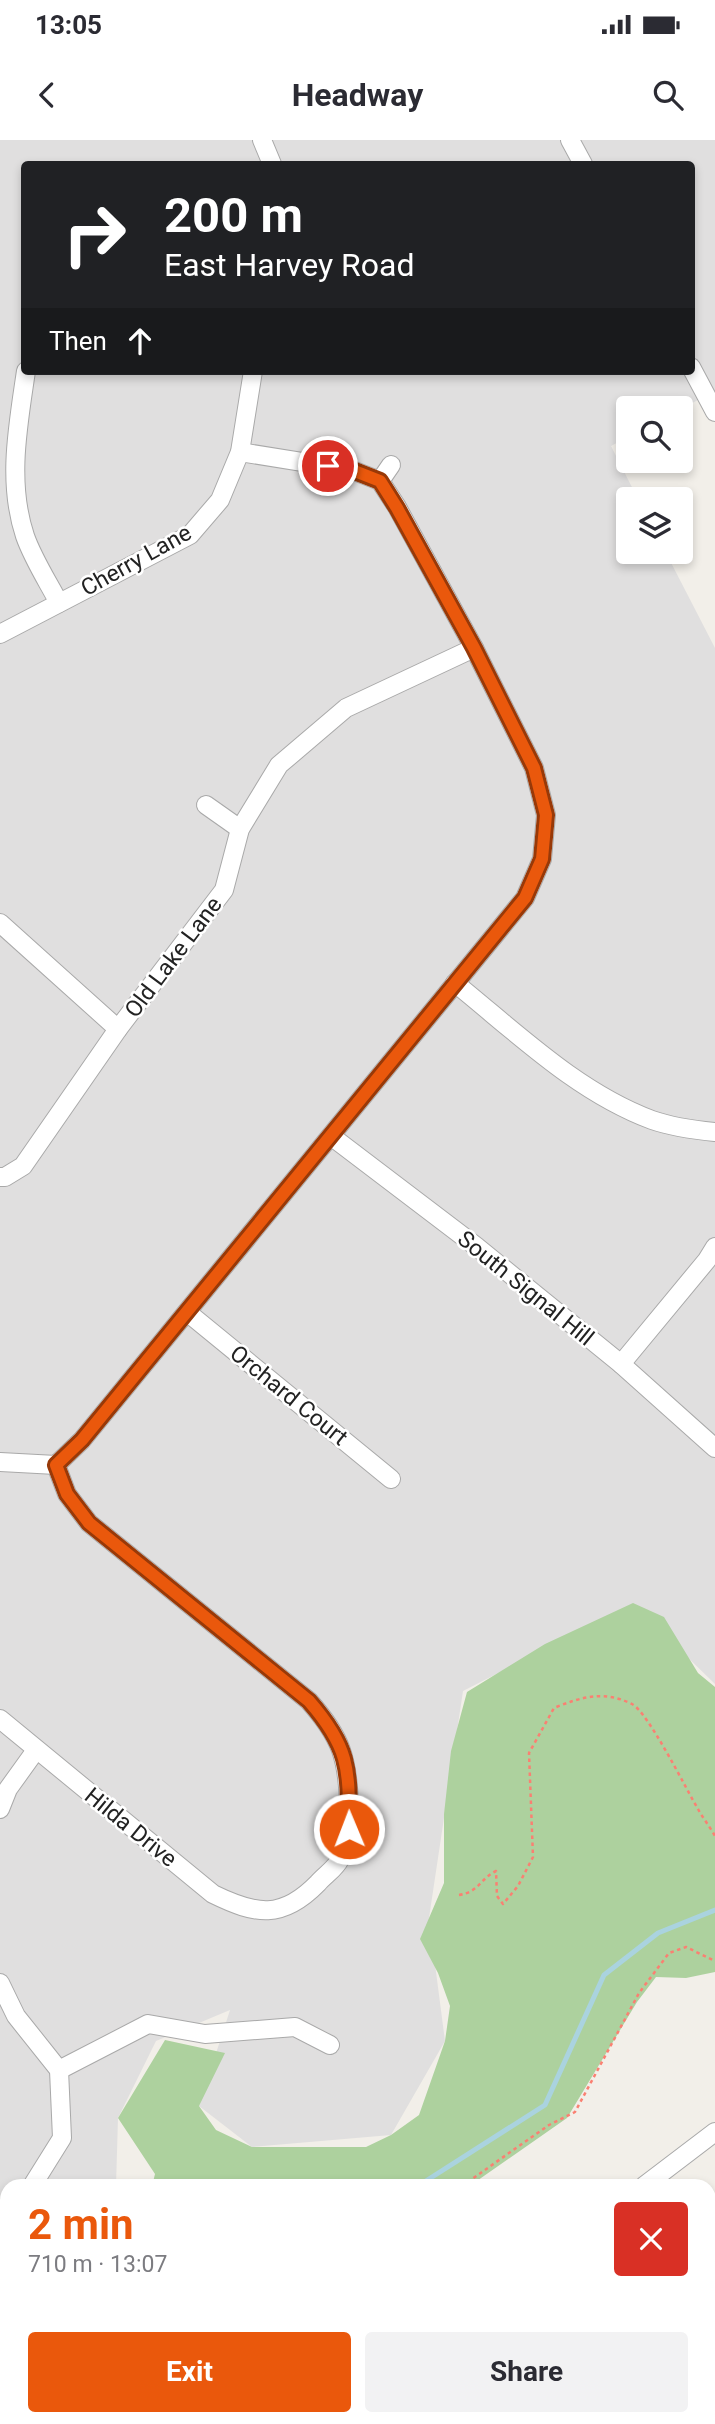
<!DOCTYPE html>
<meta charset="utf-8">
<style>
:root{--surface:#fff;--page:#f2f2f3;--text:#2b2b33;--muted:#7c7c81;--accent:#ea580c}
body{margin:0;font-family:Roboto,sans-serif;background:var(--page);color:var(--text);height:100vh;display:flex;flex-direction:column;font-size:26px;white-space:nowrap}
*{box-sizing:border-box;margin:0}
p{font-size:23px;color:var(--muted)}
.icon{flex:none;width:38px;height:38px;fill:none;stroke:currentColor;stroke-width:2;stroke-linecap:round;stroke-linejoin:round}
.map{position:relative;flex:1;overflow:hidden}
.side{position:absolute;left:0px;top:2039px;width:716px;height:247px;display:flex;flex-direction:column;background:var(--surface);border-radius:21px 21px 0 0;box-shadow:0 4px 10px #0003}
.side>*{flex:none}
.top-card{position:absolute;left:21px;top:21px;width:674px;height:214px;border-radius:7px;box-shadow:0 4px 10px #0003;background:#202124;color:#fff;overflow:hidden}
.buttons{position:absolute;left:616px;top:256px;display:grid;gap:14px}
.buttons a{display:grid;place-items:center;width:77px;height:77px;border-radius:7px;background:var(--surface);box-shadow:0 4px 10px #0003;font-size:35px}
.pin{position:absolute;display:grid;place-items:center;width:60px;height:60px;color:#fff;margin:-30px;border:4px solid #fff;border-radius:50%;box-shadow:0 2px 7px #0007}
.me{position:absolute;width:77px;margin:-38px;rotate:359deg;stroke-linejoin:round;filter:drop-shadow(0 0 5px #0008)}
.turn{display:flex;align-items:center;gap:24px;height:147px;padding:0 28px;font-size:32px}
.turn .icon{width:91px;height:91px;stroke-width:2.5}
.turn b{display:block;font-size:49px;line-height:60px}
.then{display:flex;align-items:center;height:66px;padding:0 28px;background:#0003;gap:14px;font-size:26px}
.round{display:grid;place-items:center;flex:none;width:74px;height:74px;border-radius:7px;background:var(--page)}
.headline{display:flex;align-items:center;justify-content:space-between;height:119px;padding:0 28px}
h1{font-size:42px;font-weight:700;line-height:52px;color:var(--accent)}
.primary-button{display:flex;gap:14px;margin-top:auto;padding:14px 28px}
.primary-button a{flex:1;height:80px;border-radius:7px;background:var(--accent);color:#fff;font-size:28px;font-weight:700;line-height:80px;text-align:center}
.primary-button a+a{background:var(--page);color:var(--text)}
.status{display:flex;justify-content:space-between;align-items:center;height:49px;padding:0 35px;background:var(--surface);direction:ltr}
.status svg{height:19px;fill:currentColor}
header{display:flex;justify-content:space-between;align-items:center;height:91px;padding:0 28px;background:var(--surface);font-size:32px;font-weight:700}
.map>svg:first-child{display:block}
</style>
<div class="status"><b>13:05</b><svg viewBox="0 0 49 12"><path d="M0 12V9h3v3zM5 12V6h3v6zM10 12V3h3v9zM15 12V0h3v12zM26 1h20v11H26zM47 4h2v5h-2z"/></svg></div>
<header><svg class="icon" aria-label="back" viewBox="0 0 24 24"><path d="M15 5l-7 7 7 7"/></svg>Headway<svg class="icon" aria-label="search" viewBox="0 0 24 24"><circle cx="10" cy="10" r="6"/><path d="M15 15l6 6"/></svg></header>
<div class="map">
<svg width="715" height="2284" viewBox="0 0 715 2284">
<rect width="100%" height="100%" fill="#f2efe9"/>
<path fill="#e0dfdf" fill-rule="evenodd" d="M0,0h715v251l-34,18 -53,-1v29l-17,9 27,53h-10v52h37l50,97v1036l-82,-80 -170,87 -34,227 16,123 -54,94 -139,12 -53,-41 31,-96 -74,31 -38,77 -2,68h-109v232l108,1v5h-115zM24,24h667v207h-667z"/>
<g fill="#add19e">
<path d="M633,1463l31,14 34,56 17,14v285l-29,6 -30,-1 -19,25 -70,116 -96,67 -319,1 3,-12 -37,-56 47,-78 60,13 -26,53 17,24 36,17h114l25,-12 28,-20 26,-74 5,-35 -12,-33 -18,-34 24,-56v-69l7,-63 16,-59 78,-48z"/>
<path d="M715,2104v86l-6,4v-86z"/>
<path d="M391,2279v-1l105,1 -6,5h-99z"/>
</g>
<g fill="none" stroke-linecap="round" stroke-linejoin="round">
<g stroke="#aad3df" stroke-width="5">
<path d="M418,2046l127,-81 59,-130 54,-42 57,-23"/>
<path d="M231,2284l1,-6"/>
</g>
<g stroke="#a9a9a9" stroke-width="20">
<g id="street">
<path d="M262,0l10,24"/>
<path d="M570,0l13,24"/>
<path d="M691,227l24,45"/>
<path d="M26,231c-8,55 -19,111 -1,165 8,23 23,46 34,67"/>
<path d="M380,341l11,-16"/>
<path d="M0,494l190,-99 30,-35 20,-48 13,-81"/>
<path d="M206,665l34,24"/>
<path d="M0,783l118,106"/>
<path d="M455,843c62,50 122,109 197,137 20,7 42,10 63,12"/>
<path d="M331,996l146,111 144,117 94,84"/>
<path d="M0,1037h5l18,-11 95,-137 106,-139 16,-61 39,-64 67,-57 128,-60"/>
<path d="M187,1172l204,167"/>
<path d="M621,1224l86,-104 8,-13"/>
<path d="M0,1322l56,3 26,-25 443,-542 17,-39 4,-44 -12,-47 -60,-120 -77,-141 -17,-26 -28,-11 -112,-18"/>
<path d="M0,1579l213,175c43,21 69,26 105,-11 7,-8 18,-15 22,-24 9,-15 9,-35 9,-52 -1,-49 -8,-70 -40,-106l-220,-178 -22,-29 -11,-29"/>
<path d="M0,1669l8,-20 28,-39"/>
<path d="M0,1843l16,33 43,54 3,68 -30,48"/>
<path d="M59,1930l89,-46 57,10 90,-7 35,18"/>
<path d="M644,2046l71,-54"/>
<path d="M0,2072l7,-6"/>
<path d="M0,2139l7,16"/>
<path d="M11,2284l1,-6"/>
<path d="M371,2284l2,-6"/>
</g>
</g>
<g stroke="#fa8072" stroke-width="2.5" stroke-dasharray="3.5 3.5" stroke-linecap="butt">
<path d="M459,1755c20,-3 22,-17 37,-24l1,25 6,8 15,-18 15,-29 -4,-104 25,-45c27,-11 50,-18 78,-4 16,8 54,85 66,105 5,9 12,18 17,27"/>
<path d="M462,2046l87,-61 26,-13 64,-119 30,-40 17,-6 29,14"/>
<path d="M273,2284l3,-6"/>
</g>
<use href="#street" stroke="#fff" stroke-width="18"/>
</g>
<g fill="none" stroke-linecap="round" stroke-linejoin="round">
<g stroke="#983908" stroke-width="18">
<path id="route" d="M328,326l24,4 28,11 17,27 77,140 60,120 12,47 -4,44 -17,39 -443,542 -26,25 11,29 22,29 220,178c41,47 40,68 40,128"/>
</g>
<use href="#route" stroke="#ea580c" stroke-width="12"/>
</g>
<g text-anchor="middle" stroke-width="5" stroke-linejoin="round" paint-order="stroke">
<g font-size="23" fill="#222" stroke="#fff">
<text transform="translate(136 420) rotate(-29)" y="8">Cherry Lane</text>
<text transform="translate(173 817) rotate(-53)" y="8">Old Lake Lane</text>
<text transform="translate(526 1148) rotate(39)" y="8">South Signal Hill</text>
<text transform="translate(289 1255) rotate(39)" y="8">Orchard Court</text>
<text transform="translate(131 1687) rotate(39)" y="8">Hilda Drive</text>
</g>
</g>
</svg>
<div class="buttons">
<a><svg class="icon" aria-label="search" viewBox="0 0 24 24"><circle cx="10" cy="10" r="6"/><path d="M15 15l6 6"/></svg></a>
<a><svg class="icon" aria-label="layers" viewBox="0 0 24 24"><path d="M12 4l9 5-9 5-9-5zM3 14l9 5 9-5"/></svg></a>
</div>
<div class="pin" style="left:328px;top:326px;background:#d93025"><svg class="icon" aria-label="arrive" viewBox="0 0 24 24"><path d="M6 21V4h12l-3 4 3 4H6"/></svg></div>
<svg class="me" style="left:349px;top:1689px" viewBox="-20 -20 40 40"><circle r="17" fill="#ea580c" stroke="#fff" stroke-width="3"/><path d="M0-11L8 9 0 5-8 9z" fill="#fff"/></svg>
<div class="top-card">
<div class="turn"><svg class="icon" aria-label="right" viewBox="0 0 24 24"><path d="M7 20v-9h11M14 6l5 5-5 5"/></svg><div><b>200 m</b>East Harvey Road</div></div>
<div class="then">Then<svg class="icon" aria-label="ahead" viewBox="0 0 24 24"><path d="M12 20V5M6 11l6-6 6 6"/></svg></div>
</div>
<section class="side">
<div class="headline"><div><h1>2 min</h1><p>710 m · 13:07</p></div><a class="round" style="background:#d93025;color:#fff"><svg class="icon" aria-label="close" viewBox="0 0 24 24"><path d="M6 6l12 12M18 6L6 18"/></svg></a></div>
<div class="primary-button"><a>Exit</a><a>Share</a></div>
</section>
</div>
